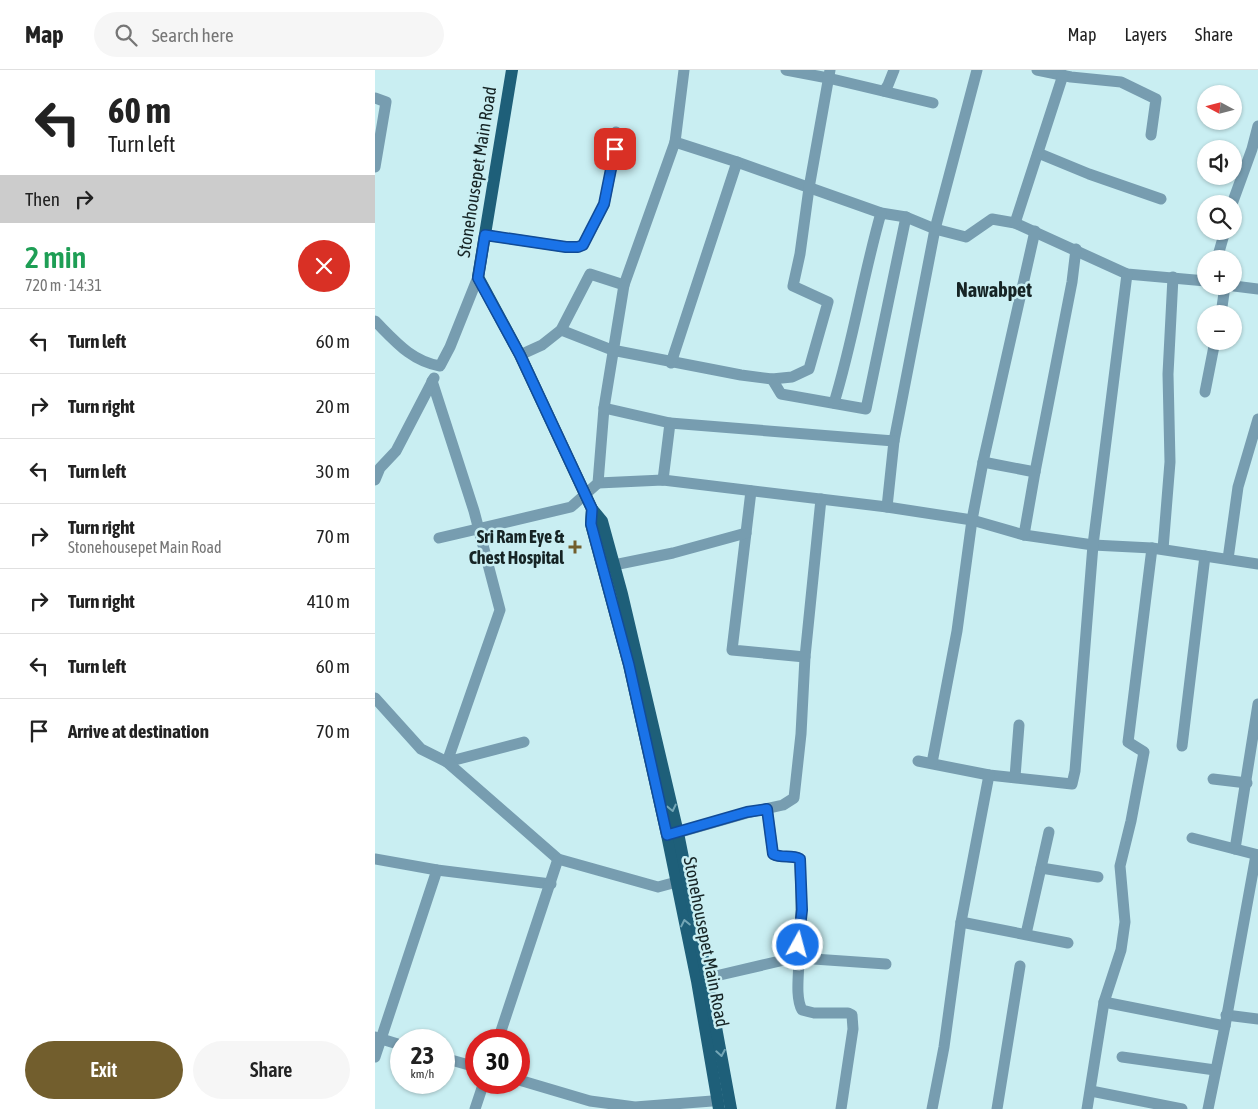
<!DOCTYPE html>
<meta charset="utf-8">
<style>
:root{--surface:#fff;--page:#f6f6f6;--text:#222;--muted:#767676;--line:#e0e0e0;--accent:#725e2d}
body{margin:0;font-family:"Asap Condensed",sans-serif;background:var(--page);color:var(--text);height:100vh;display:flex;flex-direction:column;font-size:19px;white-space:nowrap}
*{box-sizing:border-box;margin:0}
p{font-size:16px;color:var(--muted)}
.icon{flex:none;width:28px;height:28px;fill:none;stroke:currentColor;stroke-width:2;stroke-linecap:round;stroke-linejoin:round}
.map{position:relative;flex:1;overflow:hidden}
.side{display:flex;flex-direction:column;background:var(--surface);width:375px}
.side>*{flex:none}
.guide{background:#fff;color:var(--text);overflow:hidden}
.needle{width:32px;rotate:277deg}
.buttons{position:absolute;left:822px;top:15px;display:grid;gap:10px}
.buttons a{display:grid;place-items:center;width:45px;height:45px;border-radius:50%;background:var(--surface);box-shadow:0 1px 4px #0004;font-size:25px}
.speed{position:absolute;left:15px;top:959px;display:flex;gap:10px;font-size:25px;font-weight:700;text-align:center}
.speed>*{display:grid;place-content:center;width:65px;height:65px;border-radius:50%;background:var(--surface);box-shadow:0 1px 4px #0004;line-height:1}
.speed small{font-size:12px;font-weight:400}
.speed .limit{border:8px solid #d22;background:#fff;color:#111}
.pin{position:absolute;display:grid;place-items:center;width:42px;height:42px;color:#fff;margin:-21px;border-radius:10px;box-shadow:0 2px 8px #0006}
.me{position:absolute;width:55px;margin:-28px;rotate:7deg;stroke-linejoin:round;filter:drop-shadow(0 0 4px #0008)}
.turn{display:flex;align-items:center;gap:18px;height:105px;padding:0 25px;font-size:22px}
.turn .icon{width:65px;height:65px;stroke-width:2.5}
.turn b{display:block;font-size:35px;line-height:42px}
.then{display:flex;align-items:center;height:48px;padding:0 25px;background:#0003;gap:10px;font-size:19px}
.round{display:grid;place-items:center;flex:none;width:52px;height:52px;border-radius:26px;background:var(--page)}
.summary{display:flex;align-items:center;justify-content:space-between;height:85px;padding:0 25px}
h1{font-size:30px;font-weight:600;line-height:38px;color:#1e9e55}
.cta{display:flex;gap:10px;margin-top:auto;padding:10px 25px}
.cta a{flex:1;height:58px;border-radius:30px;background:var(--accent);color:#fff;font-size:20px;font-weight:600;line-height:58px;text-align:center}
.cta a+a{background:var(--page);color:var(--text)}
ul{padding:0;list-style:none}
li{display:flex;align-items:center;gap:15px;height:65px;padding:0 25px;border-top:1px solid var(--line)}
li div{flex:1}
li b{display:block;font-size:19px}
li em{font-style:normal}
header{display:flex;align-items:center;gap:30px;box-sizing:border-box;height:70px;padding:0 25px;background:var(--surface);border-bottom:1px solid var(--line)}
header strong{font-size:24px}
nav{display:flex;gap:28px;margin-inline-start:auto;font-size:18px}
.search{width:350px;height:45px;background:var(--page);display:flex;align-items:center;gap:12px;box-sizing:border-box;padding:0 18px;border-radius:28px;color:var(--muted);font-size:19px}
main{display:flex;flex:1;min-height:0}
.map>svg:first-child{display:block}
</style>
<header>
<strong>Map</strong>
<div class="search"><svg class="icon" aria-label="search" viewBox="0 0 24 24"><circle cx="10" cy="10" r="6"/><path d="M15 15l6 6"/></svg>Search here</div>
<nav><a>Map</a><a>Layers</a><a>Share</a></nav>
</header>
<main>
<section class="side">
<div class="guide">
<div class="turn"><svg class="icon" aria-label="left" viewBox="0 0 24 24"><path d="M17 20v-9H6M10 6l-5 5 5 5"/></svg><div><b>60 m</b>Turn left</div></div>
<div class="then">Then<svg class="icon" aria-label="right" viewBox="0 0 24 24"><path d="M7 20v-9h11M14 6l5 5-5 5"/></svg></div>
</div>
<div class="summary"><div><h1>2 min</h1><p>720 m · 14:31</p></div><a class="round" style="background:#d93025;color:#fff"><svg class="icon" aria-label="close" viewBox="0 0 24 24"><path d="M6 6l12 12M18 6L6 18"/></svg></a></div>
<ul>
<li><svg class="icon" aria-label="left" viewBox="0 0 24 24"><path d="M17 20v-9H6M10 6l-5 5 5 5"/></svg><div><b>Turn left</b></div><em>60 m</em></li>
<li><svg class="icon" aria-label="right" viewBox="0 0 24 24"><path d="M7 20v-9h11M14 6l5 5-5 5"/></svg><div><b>Turn right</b></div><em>20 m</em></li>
<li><svg class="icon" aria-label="left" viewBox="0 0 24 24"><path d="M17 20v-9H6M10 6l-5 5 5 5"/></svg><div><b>Turn left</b></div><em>30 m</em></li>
<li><svg class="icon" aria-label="right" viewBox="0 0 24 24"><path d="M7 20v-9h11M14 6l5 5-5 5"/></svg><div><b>Turn right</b><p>Stonehousepet Main Road</p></div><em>70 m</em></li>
<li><svg class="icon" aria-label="right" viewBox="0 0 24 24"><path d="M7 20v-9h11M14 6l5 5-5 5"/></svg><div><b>Turn right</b></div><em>410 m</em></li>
<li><svg class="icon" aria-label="left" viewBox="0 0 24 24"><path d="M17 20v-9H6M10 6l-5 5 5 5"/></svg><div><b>Turn left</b></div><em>60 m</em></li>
<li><svg class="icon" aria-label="arrive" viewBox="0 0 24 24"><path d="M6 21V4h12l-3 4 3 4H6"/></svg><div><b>Arrive at destination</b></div><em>70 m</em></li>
</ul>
<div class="cta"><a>Exit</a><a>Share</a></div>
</section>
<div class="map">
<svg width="883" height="1039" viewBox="0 0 883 1039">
<rect width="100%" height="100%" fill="#c9eef2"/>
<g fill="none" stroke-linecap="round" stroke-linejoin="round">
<g stroke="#779db0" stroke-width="11">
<path d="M411,0l42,8 105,25"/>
<path d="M662,0l34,7 50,5 35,17 -5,36"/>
<path d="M509,21l4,-6 6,-15"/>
<path d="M0,28l11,4 -11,65"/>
<path d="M300,72l62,20 144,51 25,4 29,12 31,8 26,-18 23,4 112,51 79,7"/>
<path d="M663,83l51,21 72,25"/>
<path d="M857,134l20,-55 6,-23"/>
<path d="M640,153l48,-148"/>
<path d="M110,165l81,12h12l5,-2 21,-40 11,-56 1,-17"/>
<path d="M842,189l8,-28"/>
<path d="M859,216l24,3"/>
<path d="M846,244l4,-28"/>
<path d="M0,251c20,20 36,40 65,45l10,-19 28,-70"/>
<path d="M186,260l51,20 129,25 31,4 20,-2 17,-8 19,-67 -35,-16 7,-32 9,-66 21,-118"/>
<path d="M145,285l22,-10 19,-15 29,-56 34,11"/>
<path d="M296,293l66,-201"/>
<path d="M397,309l9,15 85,15 40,-192"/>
<path d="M57,311l42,130 26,99 -53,152 77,-20"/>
<path d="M830,322l10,-51"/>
<path d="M459,333c19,-62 29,-127 47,-190"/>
<path d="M229,338l66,15 -7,57"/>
<path d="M295,353l224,18 41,-212 42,-159"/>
<path d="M608,392l52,10 37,-190 4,-33"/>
<path d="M0,410l5,-12 16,-17 38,-73"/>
<path d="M223,413l65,-3 224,27 85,13 52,15 69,10 59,3 106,16"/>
<path d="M376,421l-19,159 73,7"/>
<path d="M512,437l7,-66"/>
<path d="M649,465l11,-63"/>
<path d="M64,468l132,-31 27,-24 6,-75 20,-123 51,-143 9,-72"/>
<path d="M788,479l7,-87 -2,-88 5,-97"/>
<path d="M853,489l10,-72 20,-68"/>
<path d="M239,495l59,-12 73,-20"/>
<path d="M0,628l46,51 26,13 111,97 100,28 26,-7"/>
<path d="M807,676l23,-190"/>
<path d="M543,691l71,14 83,9 3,-13 18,-226 34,-271"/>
<path d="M557,693l25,-132 15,-111 11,-58 52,-231"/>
<path d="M640,707l4,-52"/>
<path d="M838,709l34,4"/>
<path d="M295,765l77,-22 36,-8 11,-7 7,-64 4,-77 16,-158"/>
<path d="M817,768l66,17"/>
<path d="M860,779l23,-145"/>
<path d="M0,789l62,11 114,14"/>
<path d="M666,798l57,9"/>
<path d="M586,852l107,21"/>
<path d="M651,864l23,-102"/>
<path d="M418,888h6c0,16 -4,39 3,52l12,3h34l4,2 1,14 -12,80"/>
<path d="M424,888l87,6"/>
<path d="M332,908l86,-20c12,-32 7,-65 7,-99 -9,-5 -18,0 -27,-5l-6,-45"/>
<path d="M729,932l121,24"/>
<path d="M851,945l32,4"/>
<path d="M0,967l26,8"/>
<path d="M123,970l60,-181"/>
<path d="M0,987l62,-187"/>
<path d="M747,987l93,13"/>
<path d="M69,988l32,9"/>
<path d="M144,1010l71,21 45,6 90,-7"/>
<path d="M716,1021l91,18"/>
<path d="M100,1039l9,-27"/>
<path d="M557,1039l12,-62 17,-125 28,-147"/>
<path d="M622,1039l23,-143"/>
<path d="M712,1039l17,-107 17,-52 4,-28 -5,-56 11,-45 13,-69 -16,-10 24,-194"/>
<path d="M833,1039l17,-83 31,-171"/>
</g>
<g stroke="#1e5f79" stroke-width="12">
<path d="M137,0l-34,207 42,78 72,154 -1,15 38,141 38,170 30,146 22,128"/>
<path d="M217,439l10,12 20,73 56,239 29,145 24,131"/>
</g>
</g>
<defs><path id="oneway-chevron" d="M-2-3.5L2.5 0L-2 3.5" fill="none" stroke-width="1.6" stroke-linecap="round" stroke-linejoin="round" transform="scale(1.25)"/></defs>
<g stroke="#74a6b6">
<use href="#oneway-chevron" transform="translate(297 738) rotate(77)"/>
<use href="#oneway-chevron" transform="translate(310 853) rotate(-102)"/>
<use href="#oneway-chevron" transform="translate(346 983) rotate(80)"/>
</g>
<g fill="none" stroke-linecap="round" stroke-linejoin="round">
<g stroke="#114b97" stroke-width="12">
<path id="route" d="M240,79l-11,55 -21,41 -5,2h-12l-81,-12 -7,43 42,77 72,154 -1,15 38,141 38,170 80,-23 20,-3 6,45c9,5 18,0 27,5l2,51 -4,35"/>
</g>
<use href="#route" stroke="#1a73e8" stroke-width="9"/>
</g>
<path fill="#725e2d" stroke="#c9eef2" stroke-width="2" d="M197.5 469.5h5v5h5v5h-5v5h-5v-5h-5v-5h5z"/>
<g text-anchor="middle" stroke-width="5" stroke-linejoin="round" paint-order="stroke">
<g font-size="18" fill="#162425" stroke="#c9eef2">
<text transform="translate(102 102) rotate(-81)" y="6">Stonehousepet Main Road</text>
<text transform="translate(331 872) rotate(79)" y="6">Stonehousepet Main Road</text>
</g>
<g font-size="18" font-weight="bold" fill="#162425" stroke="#c9eef2" text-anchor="end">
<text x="189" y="473">Sri Ram Eye &amp;<tspan x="189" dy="21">Chest Hospital</tspan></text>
</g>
<g font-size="20" font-weight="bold" fill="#162425" stroke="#c9eef2">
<text x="619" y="227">Nawabpet</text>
</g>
</g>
</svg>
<div class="buttons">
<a><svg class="needle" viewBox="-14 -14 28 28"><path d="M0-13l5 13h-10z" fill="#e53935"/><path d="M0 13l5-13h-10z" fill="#767676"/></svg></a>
<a><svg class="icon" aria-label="sound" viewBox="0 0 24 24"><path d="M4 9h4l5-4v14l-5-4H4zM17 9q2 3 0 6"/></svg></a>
<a><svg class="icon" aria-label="search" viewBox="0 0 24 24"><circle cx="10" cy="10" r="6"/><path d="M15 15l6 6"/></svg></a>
<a>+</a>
<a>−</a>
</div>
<div class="speed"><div>23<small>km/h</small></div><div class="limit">30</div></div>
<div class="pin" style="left:240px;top:79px;background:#d93025"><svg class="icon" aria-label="arrive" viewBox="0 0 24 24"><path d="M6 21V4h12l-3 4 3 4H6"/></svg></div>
<svg class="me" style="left:423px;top:875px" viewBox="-20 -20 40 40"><circle r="17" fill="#1a73e8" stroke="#fff" stroke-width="3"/><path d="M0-11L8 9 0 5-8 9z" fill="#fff"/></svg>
</div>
</main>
